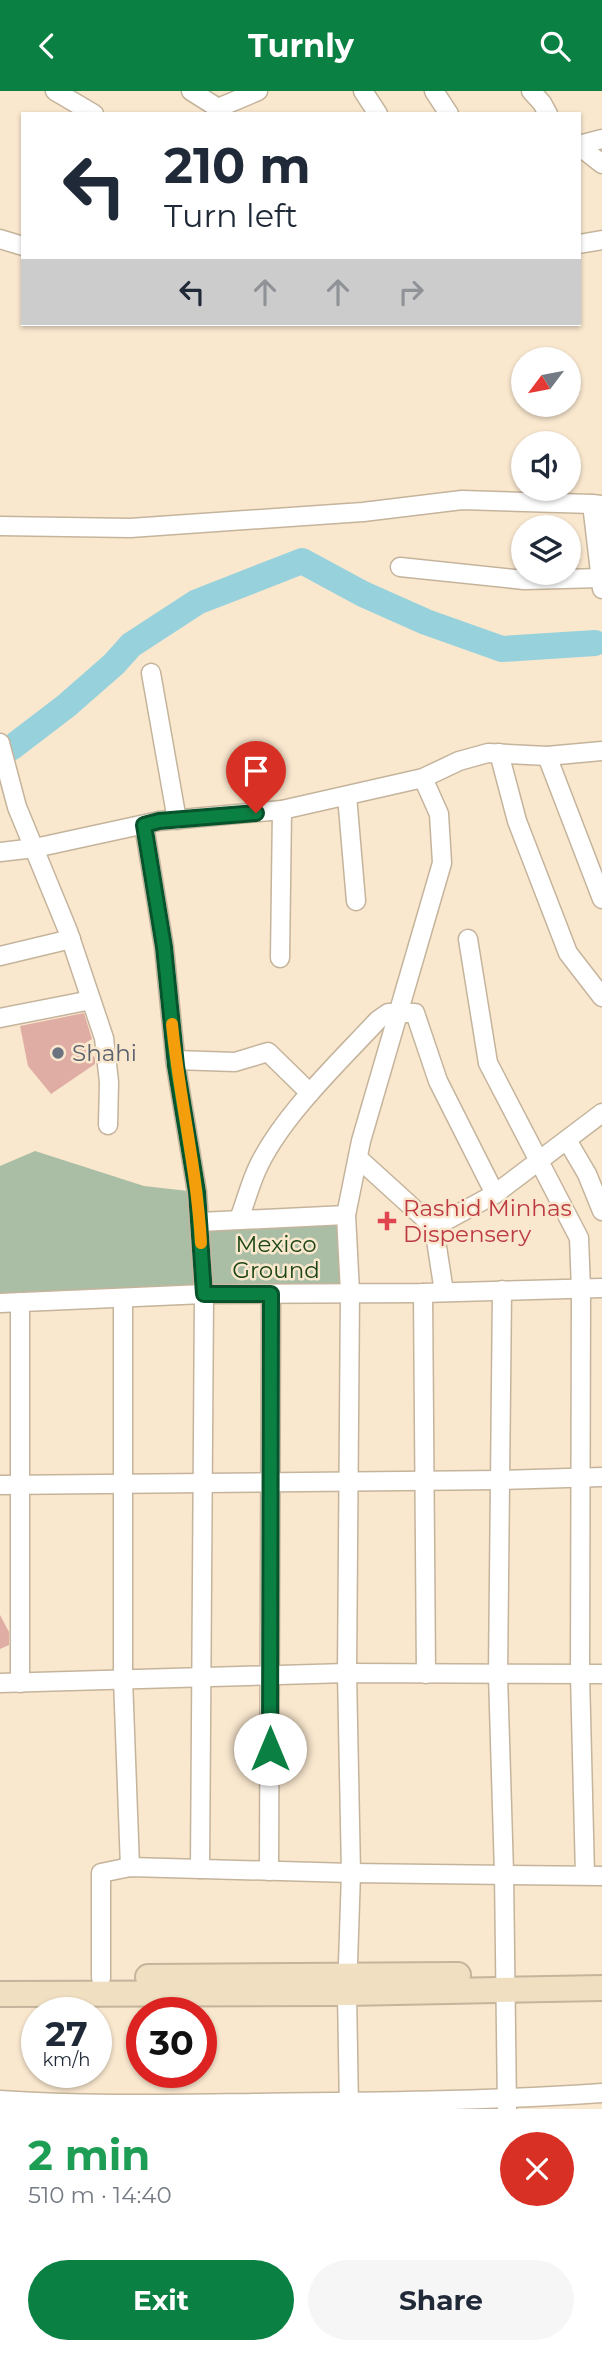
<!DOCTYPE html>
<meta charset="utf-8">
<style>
:root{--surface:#fff;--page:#f6f6f7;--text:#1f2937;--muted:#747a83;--accent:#0b8043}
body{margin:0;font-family:Montserrat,sans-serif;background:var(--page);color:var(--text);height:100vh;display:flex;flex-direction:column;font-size:26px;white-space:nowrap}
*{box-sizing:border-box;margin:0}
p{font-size:23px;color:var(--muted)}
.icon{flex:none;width:38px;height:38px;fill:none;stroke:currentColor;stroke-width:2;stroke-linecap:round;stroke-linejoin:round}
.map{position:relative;height:2018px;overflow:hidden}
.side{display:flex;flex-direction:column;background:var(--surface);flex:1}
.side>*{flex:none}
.banner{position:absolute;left:21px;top:21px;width:560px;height:214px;border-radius:0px;box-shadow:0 2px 5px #0004;background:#fff;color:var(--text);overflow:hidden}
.needle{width:46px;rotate:238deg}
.buttons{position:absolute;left:511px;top:256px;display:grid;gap:14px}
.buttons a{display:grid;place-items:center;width:70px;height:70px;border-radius:50%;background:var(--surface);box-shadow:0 2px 5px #0004;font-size:35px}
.speed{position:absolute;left:21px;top:1906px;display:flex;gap:14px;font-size:35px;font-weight:700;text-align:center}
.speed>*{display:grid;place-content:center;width:91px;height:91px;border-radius:50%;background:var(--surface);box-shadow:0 2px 5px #0004;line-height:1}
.speed small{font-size:18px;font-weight:400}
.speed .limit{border:10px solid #d22;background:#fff;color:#111}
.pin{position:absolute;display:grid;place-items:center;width:60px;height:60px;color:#fff;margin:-72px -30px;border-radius:50% 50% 50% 0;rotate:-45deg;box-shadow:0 0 7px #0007}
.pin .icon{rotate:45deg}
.me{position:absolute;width:77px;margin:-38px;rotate:0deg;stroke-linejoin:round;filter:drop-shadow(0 0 5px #0008)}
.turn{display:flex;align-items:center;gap:24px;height:147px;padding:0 28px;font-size:32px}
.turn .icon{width:91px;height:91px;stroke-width:2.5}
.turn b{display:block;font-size:49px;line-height:60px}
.lanes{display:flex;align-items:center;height:66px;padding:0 28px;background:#0003;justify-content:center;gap:35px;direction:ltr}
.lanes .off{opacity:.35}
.round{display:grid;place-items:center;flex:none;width:74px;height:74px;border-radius:37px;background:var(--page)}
.head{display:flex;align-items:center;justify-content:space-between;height:119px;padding:0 28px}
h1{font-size:42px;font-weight:700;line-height:52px;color:#1e9e55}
.primary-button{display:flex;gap:14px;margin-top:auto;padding:14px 28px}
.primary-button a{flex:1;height:80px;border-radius:42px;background:var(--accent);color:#fff;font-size:28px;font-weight:700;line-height:80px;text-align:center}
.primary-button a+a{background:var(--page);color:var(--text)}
header{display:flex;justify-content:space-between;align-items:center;height:91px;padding:0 28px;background:var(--accent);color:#fff;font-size:32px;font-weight:700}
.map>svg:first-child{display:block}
</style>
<header><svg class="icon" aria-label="back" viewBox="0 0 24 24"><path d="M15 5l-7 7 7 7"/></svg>Turnly<svg class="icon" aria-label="search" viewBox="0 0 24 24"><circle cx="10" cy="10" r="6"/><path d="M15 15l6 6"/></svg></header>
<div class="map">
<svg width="602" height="2018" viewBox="0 0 602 2018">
<rect width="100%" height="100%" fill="#f9e7ce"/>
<g fill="#a9bea5">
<path d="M35,1060l109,35 53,6 6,101 -203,10v-137z"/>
<path d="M346,1127l5,73 -147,2 -2,-70z"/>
</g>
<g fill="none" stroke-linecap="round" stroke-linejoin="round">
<path stroke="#97d2dc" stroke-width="26" d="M11,657l55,-42 48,-42 17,-19 66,-43 105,-41 61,33 63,28 76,27 93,-6"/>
</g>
<g fill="#e0ada4">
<path d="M84,922l8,26 -8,5 11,14v6l-44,30 -23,-28 -8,-40z"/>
<path d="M0,1524l9,17v13l-9,4z"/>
</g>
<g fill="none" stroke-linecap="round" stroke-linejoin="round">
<g stroke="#c5b49c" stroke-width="21">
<g id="minor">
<path d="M55,0l39,23"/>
<path d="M191,0l27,17"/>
<path d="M363,0l15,23"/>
<path d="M434,0l15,23"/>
<path d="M531,0l11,12 6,11"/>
<path d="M216,23l2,-6 40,-17"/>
<path d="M579,54l23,-6"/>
<path d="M579,55l23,18"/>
<path d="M0,148l23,7"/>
<path d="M579,153l23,-4"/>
<path d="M601,414l-9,-1 10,85"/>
<path d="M0,435l130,2 233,-16 99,-12 130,4"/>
<path d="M400,476l124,13 78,-2"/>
<path d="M151,582l26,147"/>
<path d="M0,652l17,64 51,124 36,107 5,44 -1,43"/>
<path d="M499,662l18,68 51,132 34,44"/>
<path d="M547,665l55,143"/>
<path d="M347,705l9,105"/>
<path d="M144,734l20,122 12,119 21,126 7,102 -4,575"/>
<path d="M0,761l35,-4 124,-27 123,-11 141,-32 36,-17 29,-8 59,3 55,-5"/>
<path d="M468,848l20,124 91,175 2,51 -1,386 5,200"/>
<path d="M0,865l71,-17"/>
<path d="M280,867l2,-148"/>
<path d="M0,927l91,-18"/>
<path d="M175,969l60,2 33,-10 42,41"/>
<path d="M567,1049l20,34 15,37"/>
<path d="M358,1067l76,69 10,65"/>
<path d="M239,1128c7,-18 12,-39 21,-56 25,-50 80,-102 118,-143l10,-7h27l23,68 57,113"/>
<path d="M200,1131l146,-7"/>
<path d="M434,1136l61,-33 107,-81"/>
<path d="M502,1199l-4,385 6,198 3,236"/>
<path d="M423,1202l3,381"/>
<path d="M123,1208v380l7,188"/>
<path d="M0,1212l204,-9 219,-1 179,-5"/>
<path d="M0,1394l501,-5 101,-3"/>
<path d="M0,1592l347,-10 255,1"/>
<path d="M20,1592v-381"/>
<path d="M269,1780l2,-577"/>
<path d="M101,1887v-105l29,-6 221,6 251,3"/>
<path d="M0,2009c85,6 170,4 256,3 115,-1 231,-2 346,-10"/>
<path d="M349,2018l-2,-116 4,-120 -4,-200 3,-381 -4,-77 15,-74 81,-278 -3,-49 -16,-36"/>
</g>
</g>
<g stroke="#c5b49c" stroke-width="28">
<g id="secondary">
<path d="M148,1886l310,-2"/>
<path d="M0,1903l347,-1 255,-5"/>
</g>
</g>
<use href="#minor" stroke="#fff" stroke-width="18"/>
<use href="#secondary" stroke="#f1dfc1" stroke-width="24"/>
</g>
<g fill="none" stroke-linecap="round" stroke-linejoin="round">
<g stroke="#07532c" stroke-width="18">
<path id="route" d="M256,722l-97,8 -15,4 20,122 12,119 21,126 7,102h67l-1,455"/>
</g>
<use href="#route" stroke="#0b8043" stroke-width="12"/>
<path stroke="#f59e0b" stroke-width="12" d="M172,933c7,73 25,145 29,219"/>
</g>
<circle fill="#6b7280" stroke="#f9e7ce" stroke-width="2.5" cx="58" cy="962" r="7"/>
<path fill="#e0444e" stroke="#f9e7ce" stroke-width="2.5" d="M383.5 1119.5h7v7h7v7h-7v7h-7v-7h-7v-7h7z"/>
<g text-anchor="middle" stroke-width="5" stroke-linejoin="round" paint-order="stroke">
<g font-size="23" fill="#5b616d" stroke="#f9e7ce" text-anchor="start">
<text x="72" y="970">Shahi</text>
</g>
<g font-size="23" fill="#be3a42" stroke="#f9e7ce" text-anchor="start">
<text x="403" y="1125">Rashid Minhas<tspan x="403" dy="26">Dispensery</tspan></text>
</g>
<g font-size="23" fill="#1c4715" stroke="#f9e7ce">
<text x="276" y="1161">Mexico<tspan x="276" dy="26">Ground</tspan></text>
</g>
</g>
</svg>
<div class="buttons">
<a><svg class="needle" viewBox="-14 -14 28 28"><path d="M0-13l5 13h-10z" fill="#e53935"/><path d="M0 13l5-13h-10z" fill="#747a83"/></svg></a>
<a><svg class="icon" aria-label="sound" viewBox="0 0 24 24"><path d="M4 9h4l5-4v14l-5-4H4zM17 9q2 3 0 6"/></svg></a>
<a><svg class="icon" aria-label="layers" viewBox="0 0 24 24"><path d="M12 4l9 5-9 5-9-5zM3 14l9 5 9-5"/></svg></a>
</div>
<div class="speed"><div>27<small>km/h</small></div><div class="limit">30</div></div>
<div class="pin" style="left:256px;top:722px;background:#d93025"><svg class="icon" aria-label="arrive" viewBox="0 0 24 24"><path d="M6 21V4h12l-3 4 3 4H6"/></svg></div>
<svg class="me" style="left:270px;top:1658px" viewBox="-20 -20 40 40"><circle r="19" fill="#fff"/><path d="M0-13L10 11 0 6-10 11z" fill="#0b8043"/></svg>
<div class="banner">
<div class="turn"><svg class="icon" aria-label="left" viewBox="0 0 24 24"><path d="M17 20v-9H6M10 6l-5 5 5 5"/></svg><div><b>210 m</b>Turn left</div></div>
<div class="lanes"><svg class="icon" aria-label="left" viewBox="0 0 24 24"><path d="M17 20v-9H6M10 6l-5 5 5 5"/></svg><svg class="icon off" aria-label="ahead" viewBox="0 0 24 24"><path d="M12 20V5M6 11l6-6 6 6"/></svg><svg class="icon off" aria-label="ahead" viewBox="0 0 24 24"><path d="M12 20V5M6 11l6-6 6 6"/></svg><svg class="icon off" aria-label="right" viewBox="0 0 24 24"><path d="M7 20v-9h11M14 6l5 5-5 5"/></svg></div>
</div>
</div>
<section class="side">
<div class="head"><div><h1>2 min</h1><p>510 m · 14:40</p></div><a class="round" style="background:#d93025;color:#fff"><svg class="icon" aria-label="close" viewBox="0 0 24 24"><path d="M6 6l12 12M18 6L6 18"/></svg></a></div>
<div class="primary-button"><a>Exit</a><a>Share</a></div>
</section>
